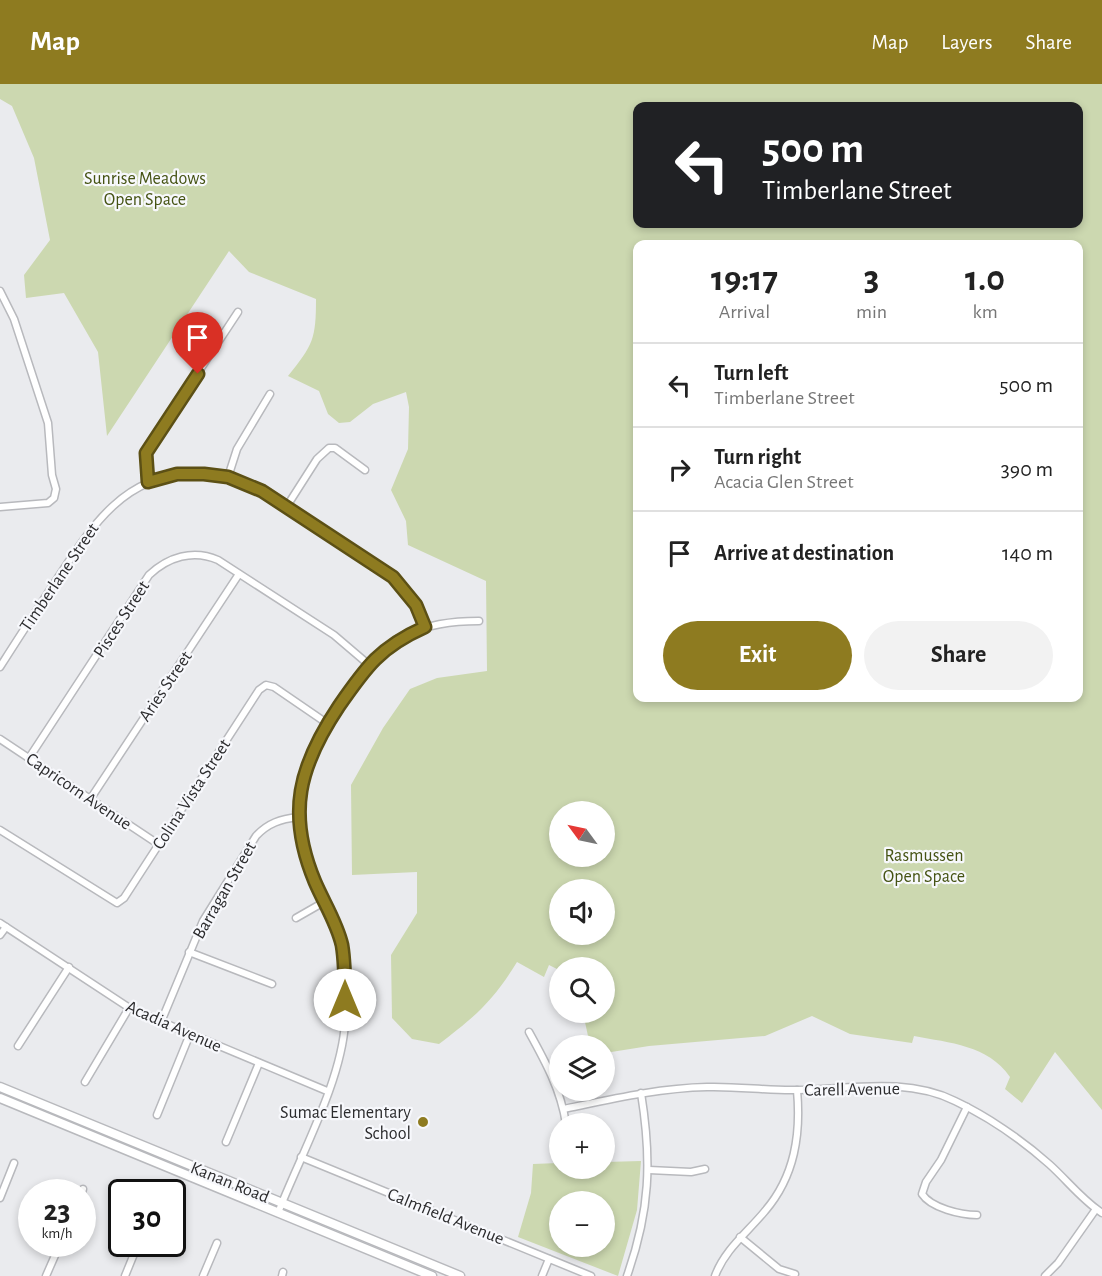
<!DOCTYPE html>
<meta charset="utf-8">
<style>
:root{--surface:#fff;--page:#f2f2f2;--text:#222;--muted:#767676;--line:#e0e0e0;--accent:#8e7b20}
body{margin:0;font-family:"Alegreya Sans",sans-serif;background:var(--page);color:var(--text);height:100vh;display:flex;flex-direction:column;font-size:22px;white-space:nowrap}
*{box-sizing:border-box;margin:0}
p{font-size:20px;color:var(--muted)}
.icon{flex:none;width:33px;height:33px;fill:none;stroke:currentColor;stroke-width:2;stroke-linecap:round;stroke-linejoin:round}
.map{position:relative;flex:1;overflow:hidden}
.details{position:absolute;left:633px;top:156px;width:450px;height:462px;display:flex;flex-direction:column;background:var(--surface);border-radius:12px;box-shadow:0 3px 9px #0003}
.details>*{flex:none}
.banner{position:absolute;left:633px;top:18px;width:450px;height:126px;border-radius:12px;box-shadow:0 3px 9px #0003;background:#202124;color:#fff;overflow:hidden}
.needle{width:39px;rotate:303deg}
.controls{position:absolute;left:549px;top:717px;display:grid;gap:12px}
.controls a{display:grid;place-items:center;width:66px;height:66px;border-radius:50%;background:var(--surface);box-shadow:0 3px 9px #0003;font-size:30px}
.speed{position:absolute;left:18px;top:1095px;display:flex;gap:12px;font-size:30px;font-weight:700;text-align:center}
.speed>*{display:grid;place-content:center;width:78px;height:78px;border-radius:50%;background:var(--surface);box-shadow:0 3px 9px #0003;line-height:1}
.speed small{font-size:15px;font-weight:400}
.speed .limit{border:3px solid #111;border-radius:9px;background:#fff;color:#111}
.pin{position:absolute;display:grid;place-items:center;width:51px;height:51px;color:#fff;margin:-62px -26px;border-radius:50% 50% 50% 0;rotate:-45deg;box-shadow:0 0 6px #0007}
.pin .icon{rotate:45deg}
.me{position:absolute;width:66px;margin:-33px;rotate:0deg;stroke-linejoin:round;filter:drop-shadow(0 0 4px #0008)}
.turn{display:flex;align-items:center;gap:21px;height:126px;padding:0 30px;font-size:27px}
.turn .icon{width:78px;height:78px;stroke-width:2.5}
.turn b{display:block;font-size:42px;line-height:51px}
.eta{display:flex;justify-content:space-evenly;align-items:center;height:102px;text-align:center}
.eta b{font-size:36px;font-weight:700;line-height:42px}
.primary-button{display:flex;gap:12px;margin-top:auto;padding:12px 30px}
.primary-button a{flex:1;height:69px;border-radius:36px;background:var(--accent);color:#fff;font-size:24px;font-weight:700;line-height:69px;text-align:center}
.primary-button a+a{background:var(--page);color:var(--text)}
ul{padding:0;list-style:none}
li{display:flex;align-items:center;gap:18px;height:84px;padding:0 30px;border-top:2px solid var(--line)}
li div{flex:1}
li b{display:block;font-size:22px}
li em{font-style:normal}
header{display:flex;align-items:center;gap:36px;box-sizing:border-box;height:84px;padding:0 30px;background:var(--accent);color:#fff}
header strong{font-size:28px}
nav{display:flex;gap:33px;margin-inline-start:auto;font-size:21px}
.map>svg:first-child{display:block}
</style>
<header>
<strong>Map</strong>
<nav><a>Map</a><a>Layers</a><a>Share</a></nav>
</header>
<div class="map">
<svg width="1102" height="1192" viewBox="0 0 1102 1192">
<rect width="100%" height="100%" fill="#eaebee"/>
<g fill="#ccd8b0" fill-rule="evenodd">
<path d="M0,0h1102v1026l-47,-58 -33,51 -17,-14 5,-12c-22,-32 -60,-34 -96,-41l-2,7 -62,-9 -38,-18 -47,20 -116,10 -44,7 -1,-7 -14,-1 -7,-32 21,-1v-44h-44l-1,2 -10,-5 -5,12 -27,-15c-24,39 -41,54 -78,82l-27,-5 -20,-21 -1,-63 26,-42v-41l-65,3 -1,-90 32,-57 27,-39 27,-11 50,-7 -1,-90 -78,-36 -2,-24 -15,-31 17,-41 1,-42 -3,-15 -33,12 -23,18 -11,1 -11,-9 -9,-23 -31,-15c25,-31 28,-37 28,-77l-67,-27 -20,-21 -122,185 -9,-84 -34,-59 -38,5 -2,-23 26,-35 -16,-82 -22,-52 -12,-7zM638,22h440v118h-440zM638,160h440v454h-440zM560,728h44v44h-44zM560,806h44v44h-44z"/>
<path d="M641,1077l-4,49 -19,66 -100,-39 13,-44 2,-29 26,-1 1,5h44l1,-6zM560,1118h44v44h-44z"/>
</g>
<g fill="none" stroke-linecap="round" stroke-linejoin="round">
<g stroke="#b8b9bd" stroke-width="9">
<g id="minor">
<path d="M0,207l14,28 34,104 4,52 4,14 -2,9 -6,5 -48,4"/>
<path d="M228,393l9,-28 33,-55"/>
<path d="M148,398l-3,-29 93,-141"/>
<path d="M287,422l30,-47 12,-11h6l30,22"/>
<path d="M0,583c19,-30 38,-59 57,-88 33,-50 66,-104 133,-105 13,0 28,0 41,4 32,10 59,30 87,49 45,32 86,45 107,100"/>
<path d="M0,655l158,105"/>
<path d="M29,674l120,-183c19,-18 44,-26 69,-15l116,75 34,29"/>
<path d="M91,714l148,-224"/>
<path d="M0,746l117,73 7,-5 135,-208 7,-5 8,2 54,37"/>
<path d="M296,834l28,-16"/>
<path d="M0,839l131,86 196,82"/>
<path d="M0,851l6,-8"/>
<path d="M189,868l83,32"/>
<path d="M161,938l42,-101 53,-85c12,-13 25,-17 42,-19"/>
<path d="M529,948c16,29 32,58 37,92"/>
<path d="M18,962l51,-79"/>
<path d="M85,998l44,-74"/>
<path d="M967,1023l-26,53 -15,22 -4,12c9,14 39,21 55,21"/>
<path d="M564,1025c48,-10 95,-21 143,-22 31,-1 61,4 91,3 52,-1 108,-13 157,11 32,15 67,39 94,63 18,16 32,35 53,49"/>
<path d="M157,1031l33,-81"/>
<path d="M226,1058l33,-79"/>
<path d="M301,1073l290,119"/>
<path d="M649,1086l42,2 14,-3"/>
<path d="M82,1108l1,-3"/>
<path d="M0,1114l14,-35"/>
<path d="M278,1129c22,-57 64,-132 67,-191 1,-31 3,-65 -9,-94 -14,-37 -36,-71 -38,-111 -2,-59 58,-157 111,-183 20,-10 47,-13 70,-13"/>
<path d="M740,1153l39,32 16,5"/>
<path d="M46,1192l14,-32"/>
<path d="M125,1192l13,-32"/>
<path d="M203,1192l14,-33"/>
<path d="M282,1192l1,-4"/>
<path d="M542,1192l7,-17"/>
<path d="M627,1192c23,-65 25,-115 14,-183"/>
<path d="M715,1192c10,-27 33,-44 50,-65 30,-35 36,-77 32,-121"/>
<path d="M1045,1192l13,-13 38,-54"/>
</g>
</g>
<g stroke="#b8b9bd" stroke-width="11">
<g id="secondary">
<path d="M0,1003l460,189"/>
<path d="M0,1014l432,178"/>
</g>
</g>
<use href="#minor" stroke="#fff" stroke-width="6"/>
<use href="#secondary" stroke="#fff" stroke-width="8"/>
</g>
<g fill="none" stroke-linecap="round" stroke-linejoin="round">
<g stroke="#5c5015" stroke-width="15">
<path id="route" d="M198,290l-52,79 2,29 29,-8h27l24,3 34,14 131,86 23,28 9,22c-45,20 -59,40 -86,79 -40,60 -53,107 -24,176 9,21 22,41 27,63 3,18 3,37 3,55"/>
</g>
<use href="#route" stroke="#8e7b20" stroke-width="10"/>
</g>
<circle fill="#8e7b20" stroke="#f7f8fc" stroke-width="2" cx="423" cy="1038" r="6"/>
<g text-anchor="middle" stroke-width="4.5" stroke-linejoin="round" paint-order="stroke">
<g font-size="18" fill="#455313" stroke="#f7f8fc">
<text x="145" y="100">Sunrise Meadows<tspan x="145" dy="21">Open Space</tspan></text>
<text x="924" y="777">Rasmussen<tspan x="924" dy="21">Open Space</tspan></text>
</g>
<g font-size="18" fill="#2c2c2e" stroke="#f7f8fc">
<text transform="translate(59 493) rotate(-56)" y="6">Timberlane Street</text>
<text transform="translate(121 535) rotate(-57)" y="6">Pisces Street</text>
<text transform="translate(165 602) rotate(-56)" y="6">Aries Street</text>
<text transform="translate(79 707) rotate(34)" y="6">Capricorn Avenue</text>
<text transform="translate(191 710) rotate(-57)" y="6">Colina Vista Street</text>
<text transform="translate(224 806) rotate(-60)" y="6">Barragan Street</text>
<text transform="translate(174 942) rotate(24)" y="6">Acadia Avenue</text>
<text transform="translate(852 1005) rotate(-1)" y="6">Carell Avenue</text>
<text transform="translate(230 1098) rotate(22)" y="6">Kanan Road</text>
<text transform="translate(446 1132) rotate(22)" y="6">Calmfield Avenue</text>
</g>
<g font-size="18" fill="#2c2c2e" stroke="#f7f8fc" text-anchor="end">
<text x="411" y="1034">Sumac Elementary<tspan x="411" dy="21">School</tspan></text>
</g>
</g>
</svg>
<div class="controls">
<a><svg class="needle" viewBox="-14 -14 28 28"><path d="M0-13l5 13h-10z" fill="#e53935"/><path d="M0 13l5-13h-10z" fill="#767676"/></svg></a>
<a><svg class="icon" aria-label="sound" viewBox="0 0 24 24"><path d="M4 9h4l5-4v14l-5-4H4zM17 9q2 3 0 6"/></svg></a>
<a><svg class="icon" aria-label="search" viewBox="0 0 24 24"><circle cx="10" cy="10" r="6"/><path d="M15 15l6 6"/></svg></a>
<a><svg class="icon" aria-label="layers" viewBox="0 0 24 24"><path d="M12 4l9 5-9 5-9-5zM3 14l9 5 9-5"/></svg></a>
<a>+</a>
<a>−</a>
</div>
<div class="speed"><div>23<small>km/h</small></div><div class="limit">30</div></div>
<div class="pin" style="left:198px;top:290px;background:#d93025"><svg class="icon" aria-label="arrive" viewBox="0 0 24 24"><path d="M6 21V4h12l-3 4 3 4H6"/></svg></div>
<svg class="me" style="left:345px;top:916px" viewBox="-20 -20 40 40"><circle r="19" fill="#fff"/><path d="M0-13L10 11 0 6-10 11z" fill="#8e7b20"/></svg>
<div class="banner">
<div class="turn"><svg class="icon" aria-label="left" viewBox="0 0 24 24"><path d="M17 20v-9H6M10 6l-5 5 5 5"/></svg><div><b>500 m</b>Timberlane Street</div></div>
</div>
<section class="details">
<div class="eta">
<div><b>19:17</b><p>Arrival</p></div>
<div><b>3</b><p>min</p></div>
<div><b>1.0</b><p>km</p></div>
</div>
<ul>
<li><svg class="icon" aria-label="left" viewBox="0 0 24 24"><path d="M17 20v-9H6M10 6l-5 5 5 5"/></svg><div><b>Turn left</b><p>Timberlane Street</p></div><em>500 m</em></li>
<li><svg class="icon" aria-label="right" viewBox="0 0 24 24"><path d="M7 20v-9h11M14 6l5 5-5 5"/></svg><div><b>Turn right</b><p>Acacia Glen Street</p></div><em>390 m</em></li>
<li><svg class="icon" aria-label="arrive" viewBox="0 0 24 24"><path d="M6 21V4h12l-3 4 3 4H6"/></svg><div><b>Arrive at destination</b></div><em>140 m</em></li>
</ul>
<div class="primary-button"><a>Exit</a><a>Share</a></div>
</section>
</div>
